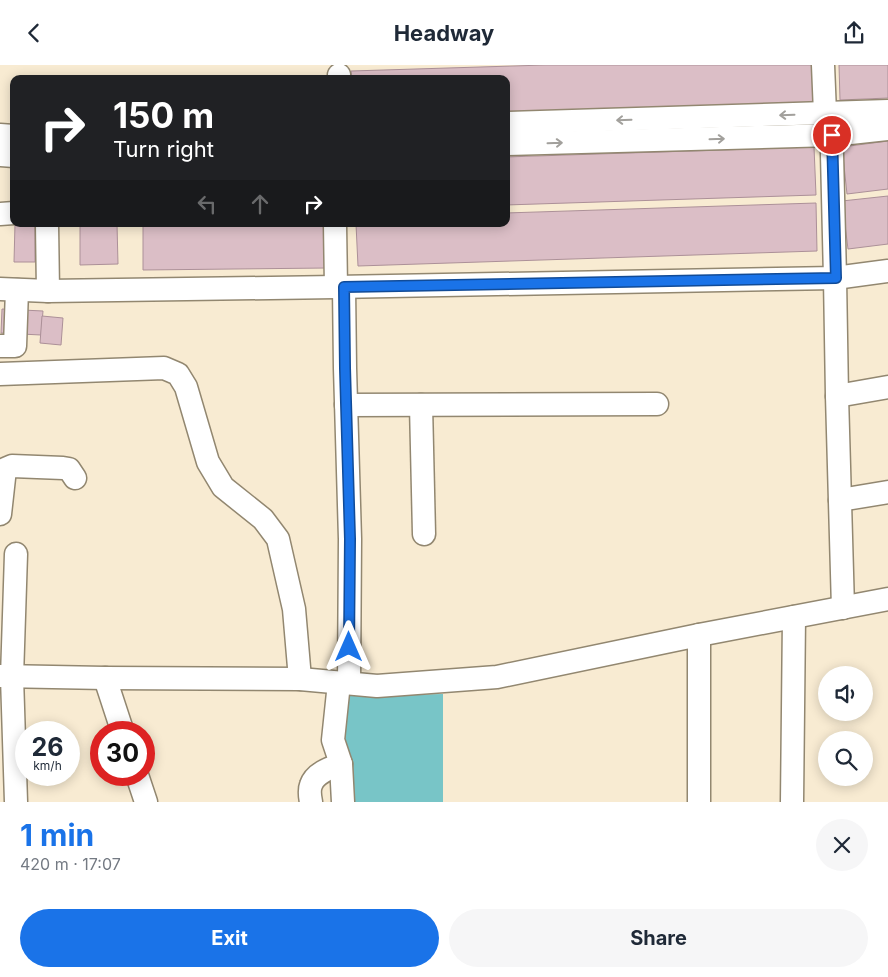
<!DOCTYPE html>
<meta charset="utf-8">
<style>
:root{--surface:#fff;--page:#f6f6f7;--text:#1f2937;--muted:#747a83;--accent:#1a73e8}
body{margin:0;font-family:Inter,sans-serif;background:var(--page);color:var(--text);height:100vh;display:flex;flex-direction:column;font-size:19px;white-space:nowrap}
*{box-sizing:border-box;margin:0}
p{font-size:16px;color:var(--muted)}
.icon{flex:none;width:28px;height:28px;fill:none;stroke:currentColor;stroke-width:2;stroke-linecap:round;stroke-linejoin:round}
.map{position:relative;height:737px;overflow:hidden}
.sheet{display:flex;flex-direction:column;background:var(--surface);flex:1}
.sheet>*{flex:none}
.banner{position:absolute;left:10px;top:10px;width:500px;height:152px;border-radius:10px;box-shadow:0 2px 12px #0003;background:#202124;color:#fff;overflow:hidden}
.tools{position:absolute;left:818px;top:601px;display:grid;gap:10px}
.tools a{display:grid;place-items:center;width:55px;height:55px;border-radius:50%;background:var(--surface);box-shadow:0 2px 12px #0003;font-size:25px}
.speed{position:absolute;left:15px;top:656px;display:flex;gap:10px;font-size:25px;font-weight:700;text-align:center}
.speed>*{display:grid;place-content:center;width:65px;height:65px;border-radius:50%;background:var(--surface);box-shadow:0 2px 12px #0003;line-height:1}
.speed small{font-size:12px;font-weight:400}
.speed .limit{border:8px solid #d22;background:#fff;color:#111}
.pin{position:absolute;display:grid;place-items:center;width:42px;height:42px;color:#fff;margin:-21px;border:2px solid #fff;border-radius:50%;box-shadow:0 1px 5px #0007}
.me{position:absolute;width:55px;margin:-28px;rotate:0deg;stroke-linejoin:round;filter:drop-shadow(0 0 4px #0008)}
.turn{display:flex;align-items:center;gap:18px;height:105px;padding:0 20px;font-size:22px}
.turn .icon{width:65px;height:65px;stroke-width:2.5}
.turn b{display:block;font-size:35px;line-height:42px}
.lanes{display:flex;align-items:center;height:48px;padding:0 20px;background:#0003;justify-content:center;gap:25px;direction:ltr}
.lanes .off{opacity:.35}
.round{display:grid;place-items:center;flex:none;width:52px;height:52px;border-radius:26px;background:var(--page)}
.overview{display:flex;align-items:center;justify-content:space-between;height:85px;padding:0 20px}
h1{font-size:30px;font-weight:700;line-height:38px;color:var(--accent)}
.action{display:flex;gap:10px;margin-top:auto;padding:10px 20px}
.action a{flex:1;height:58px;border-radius:30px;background:var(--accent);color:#fff;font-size:20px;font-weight:700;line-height:58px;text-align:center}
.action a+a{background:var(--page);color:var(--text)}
header{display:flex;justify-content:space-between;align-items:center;height:65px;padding:0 20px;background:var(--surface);font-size:22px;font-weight:700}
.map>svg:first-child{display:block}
</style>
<header><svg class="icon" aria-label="back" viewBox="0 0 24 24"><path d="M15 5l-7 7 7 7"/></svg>Headway<svg class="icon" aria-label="share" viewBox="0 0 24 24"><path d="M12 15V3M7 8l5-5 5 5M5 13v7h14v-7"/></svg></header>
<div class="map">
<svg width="888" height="737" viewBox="0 0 888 737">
<rect width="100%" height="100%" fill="#f8ebd2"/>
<path fill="#78c5c7" d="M443,629v108h-91l-9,-65 5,-41z"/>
<g fill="#dbbec6" stroke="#ac9098">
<path d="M545,0h267l1,39 -307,10v-35h-154l-1,-8z"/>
<path d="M839,0h49v33l-48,2z"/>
<path d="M888,76v48l-41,5 -5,-47z"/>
<path d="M814,82l2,48 -310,10v-48z"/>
<path d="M888,131v48l-40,5 -6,-48z"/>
<path d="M816,138l1,48 -459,15 -2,-42h150v-11z"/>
<path d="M15,159h20v38h-21z"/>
<path d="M80,159h37l1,40 -38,1z"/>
<path d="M143,159h183l1,44 -184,2z"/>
<path d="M2,244l41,2 -2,24 -40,-2z"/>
<path d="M42,251l21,2 -2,27 -21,-2z"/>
</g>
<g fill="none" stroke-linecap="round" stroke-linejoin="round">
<g stroke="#928770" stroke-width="25">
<g id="minor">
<path d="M823,0l2,48"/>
<path d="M339,10v4"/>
<path d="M831,48l4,165 2,118 6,212"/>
<path d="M506,58l382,-12"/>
<path d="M0,70l14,1"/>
<path d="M506,79l326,-9 56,-6"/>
<path d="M0,90l14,1"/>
<path d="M0,149l14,-1"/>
<path d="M47,159l1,67"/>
<path d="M335,159l1,63"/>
<path d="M344,222l1,81 5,171 -1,144"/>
<path d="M0,224l48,2 288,-4 499,-9 53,-7"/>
<path d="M0,281h15l2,-56"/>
<path d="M0,309l164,-6 14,6 8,13 22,75 15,25 40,32 15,20 16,70 6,70"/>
<path d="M837,331l51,-9"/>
<path d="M346,340l311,-1"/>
<path d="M421,340l3,129"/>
<path d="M840,435l48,-8"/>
<path d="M0,449l5,-45 7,-3 51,2 6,1 6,9"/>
<path d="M16,489l-4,123 4,125"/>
<path d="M699,570v167"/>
<path d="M0,611l105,2 195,1 77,7 120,-9 202,-42 189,-36"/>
<path d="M105,613l18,55"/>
<path d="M339,618l-6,57 8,24 2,38"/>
<path d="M137,710l9,27"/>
<path d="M311,737c-1,-5 -2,-12 0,-17 4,-12 19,-17 30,-21"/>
<path d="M792,737l2,-185"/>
</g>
</g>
<use href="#minor" stroke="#fff" stroke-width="22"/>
</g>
<defs><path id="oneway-shaft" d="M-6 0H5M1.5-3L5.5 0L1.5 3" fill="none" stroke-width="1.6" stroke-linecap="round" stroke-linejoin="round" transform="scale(1.25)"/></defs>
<g stroke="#a2a09c">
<use href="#oneway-shaft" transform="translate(787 50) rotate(178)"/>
<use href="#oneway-shaft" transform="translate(624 55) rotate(178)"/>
<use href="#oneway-shaft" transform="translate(717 74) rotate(-2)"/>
<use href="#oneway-shaft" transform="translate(555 78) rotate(-2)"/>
</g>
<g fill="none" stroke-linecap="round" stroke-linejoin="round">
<g stroke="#114b97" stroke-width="12">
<path id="route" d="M349,582l1,-108 -5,-171 -1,-81 492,-9 -4,-143"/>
</g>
<use href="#route" stroke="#1a73e8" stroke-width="9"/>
</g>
</svg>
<div class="tools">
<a><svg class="icon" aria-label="sound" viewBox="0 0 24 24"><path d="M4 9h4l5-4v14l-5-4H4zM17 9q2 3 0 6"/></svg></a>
<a><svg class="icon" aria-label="search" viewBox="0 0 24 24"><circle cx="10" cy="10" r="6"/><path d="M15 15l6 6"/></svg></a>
</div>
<div class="speed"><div>26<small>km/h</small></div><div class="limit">30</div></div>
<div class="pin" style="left:832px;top:70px;background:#d93025"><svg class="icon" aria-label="arrive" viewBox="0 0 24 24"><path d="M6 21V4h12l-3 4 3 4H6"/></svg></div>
<svg class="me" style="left:349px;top:582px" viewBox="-20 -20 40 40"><path d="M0-17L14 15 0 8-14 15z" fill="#1a73e8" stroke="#fff" stroke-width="4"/></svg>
<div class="banner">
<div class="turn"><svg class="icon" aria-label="right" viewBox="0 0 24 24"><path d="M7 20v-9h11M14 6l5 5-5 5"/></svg><div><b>150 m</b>Turn right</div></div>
<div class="lanes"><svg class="icon off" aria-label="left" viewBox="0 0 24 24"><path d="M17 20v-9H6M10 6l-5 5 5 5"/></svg><svg class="icon off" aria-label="ahead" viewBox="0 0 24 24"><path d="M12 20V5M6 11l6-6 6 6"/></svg><svg class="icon" aria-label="right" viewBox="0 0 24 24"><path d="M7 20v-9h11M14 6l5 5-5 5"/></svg></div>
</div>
</div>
<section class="sheet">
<div class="overview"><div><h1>1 min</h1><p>420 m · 17:07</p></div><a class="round"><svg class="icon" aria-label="close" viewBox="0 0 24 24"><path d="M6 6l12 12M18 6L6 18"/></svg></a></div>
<div class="action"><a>Exit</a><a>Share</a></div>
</section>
